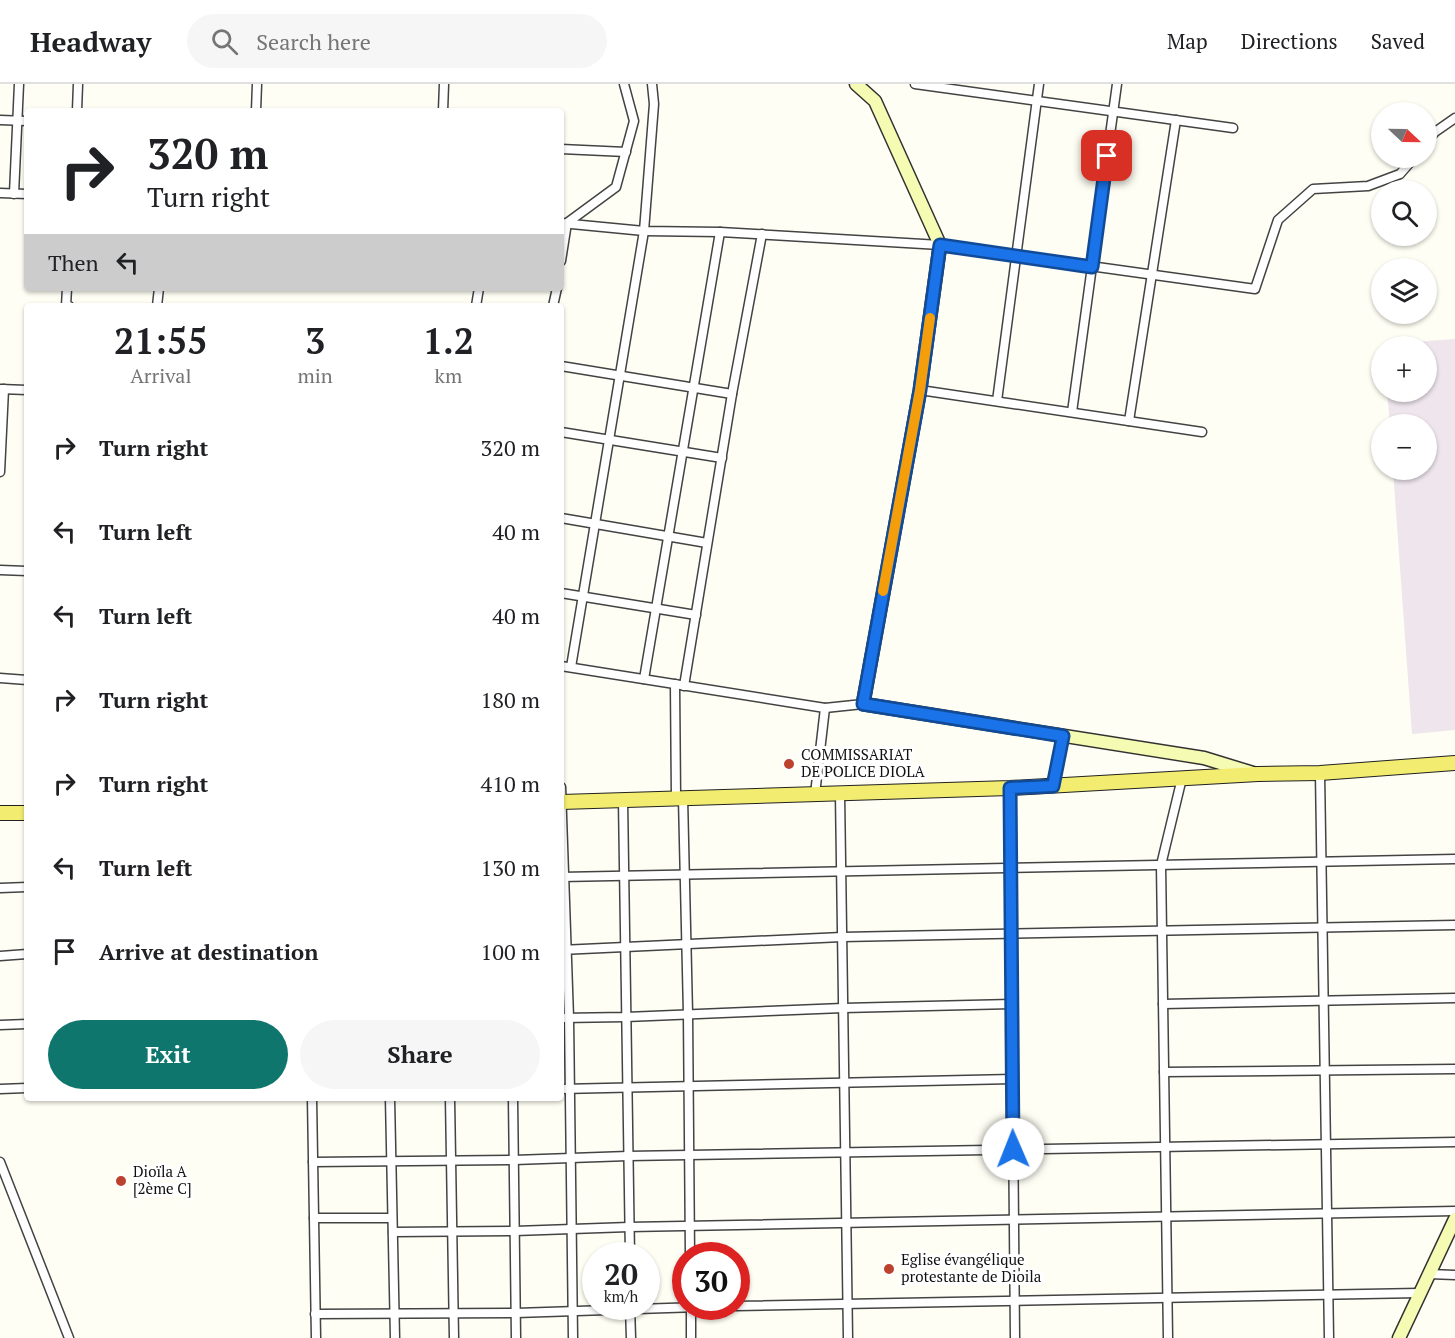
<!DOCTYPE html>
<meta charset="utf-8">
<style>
:root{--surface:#fff;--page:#f6f6f6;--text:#202124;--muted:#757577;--line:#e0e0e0;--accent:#0f766e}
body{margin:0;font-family:"PT Serif",serif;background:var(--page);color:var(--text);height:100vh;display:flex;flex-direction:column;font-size:22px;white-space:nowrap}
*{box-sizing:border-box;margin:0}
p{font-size:20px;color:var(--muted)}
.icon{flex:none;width:33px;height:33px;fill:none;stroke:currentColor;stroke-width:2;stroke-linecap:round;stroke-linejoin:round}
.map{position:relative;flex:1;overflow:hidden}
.sheet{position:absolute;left:24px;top:219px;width:540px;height:798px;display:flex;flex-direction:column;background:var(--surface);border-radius:6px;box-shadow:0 2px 4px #0004}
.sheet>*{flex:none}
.banner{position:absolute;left:24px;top:24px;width:540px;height:183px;border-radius:6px;box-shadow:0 2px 4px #0004;background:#fff;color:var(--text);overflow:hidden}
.needle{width:39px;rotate:112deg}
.tools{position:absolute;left:1371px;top:18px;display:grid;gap:12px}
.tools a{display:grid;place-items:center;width:66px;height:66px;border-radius:50%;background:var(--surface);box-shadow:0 2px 4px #0004;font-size:30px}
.speed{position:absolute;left:582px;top:1158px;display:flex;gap:12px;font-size:30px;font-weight:700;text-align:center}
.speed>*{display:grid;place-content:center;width:78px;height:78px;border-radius:50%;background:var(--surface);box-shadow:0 2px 4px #0004;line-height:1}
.speed small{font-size:15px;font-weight:400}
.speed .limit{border:9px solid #d22;background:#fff;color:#111}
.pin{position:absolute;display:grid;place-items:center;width:51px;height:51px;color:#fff;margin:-26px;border-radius:12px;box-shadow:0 3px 9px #0006}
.me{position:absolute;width:66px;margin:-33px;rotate:359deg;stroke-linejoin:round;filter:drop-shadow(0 0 4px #0008)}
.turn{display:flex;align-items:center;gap:21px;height:126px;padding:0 24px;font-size:27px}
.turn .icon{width:78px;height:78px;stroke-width:2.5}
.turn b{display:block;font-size:42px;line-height:51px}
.then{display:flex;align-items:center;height:57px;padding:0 24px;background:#0003;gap:12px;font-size:22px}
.eta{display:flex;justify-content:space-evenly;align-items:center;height:102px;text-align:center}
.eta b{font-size:36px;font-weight:700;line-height:42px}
.primary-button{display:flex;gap:12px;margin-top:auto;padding:12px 24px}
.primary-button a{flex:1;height:69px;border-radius:36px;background:var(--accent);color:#fff;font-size:24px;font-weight:700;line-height:69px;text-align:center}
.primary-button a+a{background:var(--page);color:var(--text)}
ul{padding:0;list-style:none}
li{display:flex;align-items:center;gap:18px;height:84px;padding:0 24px}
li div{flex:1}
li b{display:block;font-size:22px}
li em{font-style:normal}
header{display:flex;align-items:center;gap:36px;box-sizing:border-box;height:84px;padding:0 30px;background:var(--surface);border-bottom:2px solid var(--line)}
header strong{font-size:28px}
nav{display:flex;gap:33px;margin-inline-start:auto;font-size:21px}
.search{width:420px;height:54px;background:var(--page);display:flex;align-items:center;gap:15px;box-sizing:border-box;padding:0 21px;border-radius:33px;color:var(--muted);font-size:22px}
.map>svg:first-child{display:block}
</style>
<header>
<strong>Headway</strong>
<div class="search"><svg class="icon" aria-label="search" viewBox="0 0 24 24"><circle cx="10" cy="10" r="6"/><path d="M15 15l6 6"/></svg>Search here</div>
<nav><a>Map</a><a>Directions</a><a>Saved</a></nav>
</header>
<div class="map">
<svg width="1455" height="1254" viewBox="0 0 1455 1254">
<rect width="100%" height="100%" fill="#fefef4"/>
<path fill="#eee5ed" d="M1455,255v391l-43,4 -19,-264h33v-46h-36l-3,-32h39v-46h-42v-2z"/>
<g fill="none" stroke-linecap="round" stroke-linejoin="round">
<g stroke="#434343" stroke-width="11">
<g id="street">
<path d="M915,0l318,44"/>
<path d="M77,27l1,-27"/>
<path d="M256,27l1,-27"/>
<path d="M443,27l1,-27"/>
<path d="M0,36l27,1"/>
<path d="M1426,58l9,-10 20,-14"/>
<path d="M561,65l65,3"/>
<path d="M0,109l27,1"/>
<path d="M14,110l5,-110"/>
<path d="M561,139l83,8 76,1 220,13 315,44 23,-69 35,-31 55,-3 32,-12 14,-16"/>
<path d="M561,177l6,-38 49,-36 18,-66 -10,-37"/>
<path d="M67,204l-1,18h3"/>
<path d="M157,222l2,-18"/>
<path d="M476,222l3,-18"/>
<path d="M553,222l4,-18"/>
<path d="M561,282l171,28"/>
<path d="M0,305l27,1"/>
<path d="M920,306l282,42"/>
<path d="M997,317l42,-317"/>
<path d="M1072,328l45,-328"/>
<path d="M1129,337l47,-301"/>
<path d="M561,348l161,26"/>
<path d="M0,388l4,-83"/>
<path d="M561,434l146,25"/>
<path d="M0,486l27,1"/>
<path d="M561,509l135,22"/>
<path d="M561,582l264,42 38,-4"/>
<path d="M571,583l73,-436 10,-127 -2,-20"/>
<path d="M0,594l27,2"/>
<path d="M644,595l76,-447"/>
<path d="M675,600l1,114"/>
<path d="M684,602l48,-292 30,-160"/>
<path d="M1320,689l9,565"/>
<path d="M1053,702l10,-50"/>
<path d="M561,703l8,231 4,320"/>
<path d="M1010,704l5,550"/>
<path d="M815,710l10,-86"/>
<path d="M840,710l8,544"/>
<path d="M683,714l5,216 2,242"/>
<path d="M623,716l7,456"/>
<path d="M561,793l894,-18"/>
<path d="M0,804l27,-1"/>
<path d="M561,866l281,-13 613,-12"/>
<path d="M0,872l27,-2"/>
<path d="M1163,920l292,-6"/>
<path d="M561,934l65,-1 217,-9 169,-4"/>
<path d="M0,941l27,-1"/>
<path d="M1164,988l291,-3"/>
<path d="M0,1005l27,-1"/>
<path d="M561,1005l452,-10"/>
<path d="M312,1014l4,240"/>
<path d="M390,1014l5,240"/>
<path d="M450,1014l4,240"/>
<path d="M513,1014l3,240"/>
<path d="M0,1078l69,176"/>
<path d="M313,1078l201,-2 114,-4 827,-14"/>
<path d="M314,1134h78"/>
<path d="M393,1148l122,-1 114,-4 826,-16"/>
<path d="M1429,1190l26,1"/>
<path d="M630,1222l1,32"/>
<path d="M691,1222v32"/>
<path d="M736,1222l683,-13"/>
<path d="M315,1230l201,-1 213,-7"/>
<path d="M1168,1254l-7,-473 21,-87"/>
</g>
</g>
<g stroke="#323232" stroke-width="15">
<g id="secondary">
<path d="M856,0l19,17 65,144 -20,145 -57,314 341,54 49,15"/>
<path d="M1399,1254l56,-119"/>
</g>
</g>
<g stroke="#212121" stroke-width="16">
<g id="primary">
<path d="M561,718l449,-14 248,-14 62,-1 135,-10"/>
<path d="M0,729h27"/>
</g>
</g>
<use href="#street" stroke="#fff" stroke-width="8"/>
<use href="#secondary" stroke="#f5fbb2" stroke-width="12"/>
<use href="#primary" stroke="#f2ec70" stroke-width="14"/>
</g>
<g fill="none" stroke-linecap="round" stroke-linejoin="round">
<g stroke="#114b97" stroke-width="15">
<path id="route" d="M1013,1065l-3,-361 43,-2 10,-50 -200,-32 57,-314 20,-145 152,22 15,-111"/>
</g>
<use href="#route" stroke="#1a73e8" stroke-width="10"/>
<path stroke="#f59e0b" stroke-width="10" d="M883,507l37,-201 10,-72"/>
</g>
<g fill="#bc422d" stroke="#fff" stroke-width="2">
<circle cx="789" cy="680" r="6"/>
<circle cx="121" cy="1097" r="6"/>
<circle cx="889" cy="1185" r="6"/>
</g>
<g text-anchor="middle" stroke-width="6" stroke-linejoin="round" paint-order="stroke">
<g font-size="15" fill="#101010" stroke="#fff" text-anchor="start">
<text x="801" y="676">COMMISSARIAT<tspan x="801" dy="17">DE POLICE DIOLA</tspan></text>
<text x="133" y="1093">Dioïla A<tspan x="133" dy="17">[2ème C]</tspan></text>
<text x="901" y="1181">Eglise évangélique<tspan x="901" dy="17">protestante de Dioila</tspan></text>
</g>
</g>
</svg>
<div class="tools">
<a><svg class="needle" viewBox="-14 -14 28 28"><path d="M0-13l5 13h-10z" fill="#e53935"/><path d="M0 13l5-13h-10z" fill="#757577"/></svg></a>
<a><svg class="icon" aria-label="search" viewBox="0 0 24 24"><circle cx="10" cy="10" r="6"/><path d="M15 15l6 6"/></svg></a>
<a><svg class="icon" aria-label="layers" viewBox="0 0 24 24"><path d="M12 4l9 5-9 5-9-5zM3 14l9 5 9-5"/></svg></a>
<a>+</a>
<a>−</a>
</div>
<div class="speed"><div>20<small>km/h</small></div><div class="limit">30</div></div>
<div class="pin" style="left:1107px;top:72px;background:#d93025"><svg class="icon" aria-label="arrive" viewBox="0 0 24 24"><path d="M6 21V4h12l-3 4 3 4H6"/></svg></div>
<svg class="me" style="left:1013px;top:1065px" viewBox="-20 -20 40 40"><circle r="19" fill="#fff"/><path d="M0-13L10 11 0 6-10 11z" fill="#1a73e8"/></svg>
<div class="banner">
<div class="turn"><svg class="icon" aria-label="right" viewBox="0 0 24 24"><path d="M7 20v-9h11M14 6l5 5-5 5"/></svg><div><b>320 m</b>Turn right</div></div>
<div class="then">Then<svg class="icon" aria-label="left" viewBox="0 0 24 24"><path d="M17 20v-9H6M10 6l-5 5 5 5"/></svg></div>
</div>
<section class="sheet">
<div class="eta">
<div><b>21:55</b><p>Arrival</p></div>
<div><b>3</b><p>min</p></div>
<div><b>1.2</b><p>km</p></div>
</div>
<ul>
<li><svg class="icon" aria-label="right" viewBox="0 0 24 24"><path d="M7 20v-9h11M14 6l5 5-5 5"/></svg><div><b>Turn right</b></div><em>320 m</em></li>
<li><svg class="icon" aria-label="left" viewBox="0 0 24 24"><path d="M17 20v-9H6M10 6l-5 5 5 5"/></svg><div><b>Turn left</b></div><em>40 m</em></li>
<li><svg class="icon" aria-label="left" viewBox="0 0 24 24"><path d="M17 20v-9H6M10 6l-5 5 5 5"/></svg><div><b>Turn left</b></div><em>40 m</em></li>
<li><svg class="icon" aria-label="right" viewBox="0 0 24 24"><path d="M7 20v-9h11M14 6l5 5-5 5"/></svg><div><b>Turn right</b></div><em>180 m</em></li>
<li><svg class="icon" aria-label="right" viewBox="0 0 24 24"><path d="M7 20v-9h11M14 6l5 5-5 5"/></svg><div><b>Turn right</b></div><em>410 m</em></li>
<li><svg class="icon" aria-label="left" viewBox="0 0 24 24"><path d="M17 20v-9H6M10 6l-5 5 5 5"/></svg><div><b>Turn left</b></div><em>130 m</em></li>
<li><svg class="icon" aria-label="arrive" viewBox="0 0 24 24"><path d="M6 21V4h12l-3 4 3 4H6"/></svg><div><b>Arrive at destination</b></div><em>100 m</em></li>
</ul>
<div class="primary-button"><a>Exit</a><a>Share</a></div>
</section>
</div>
